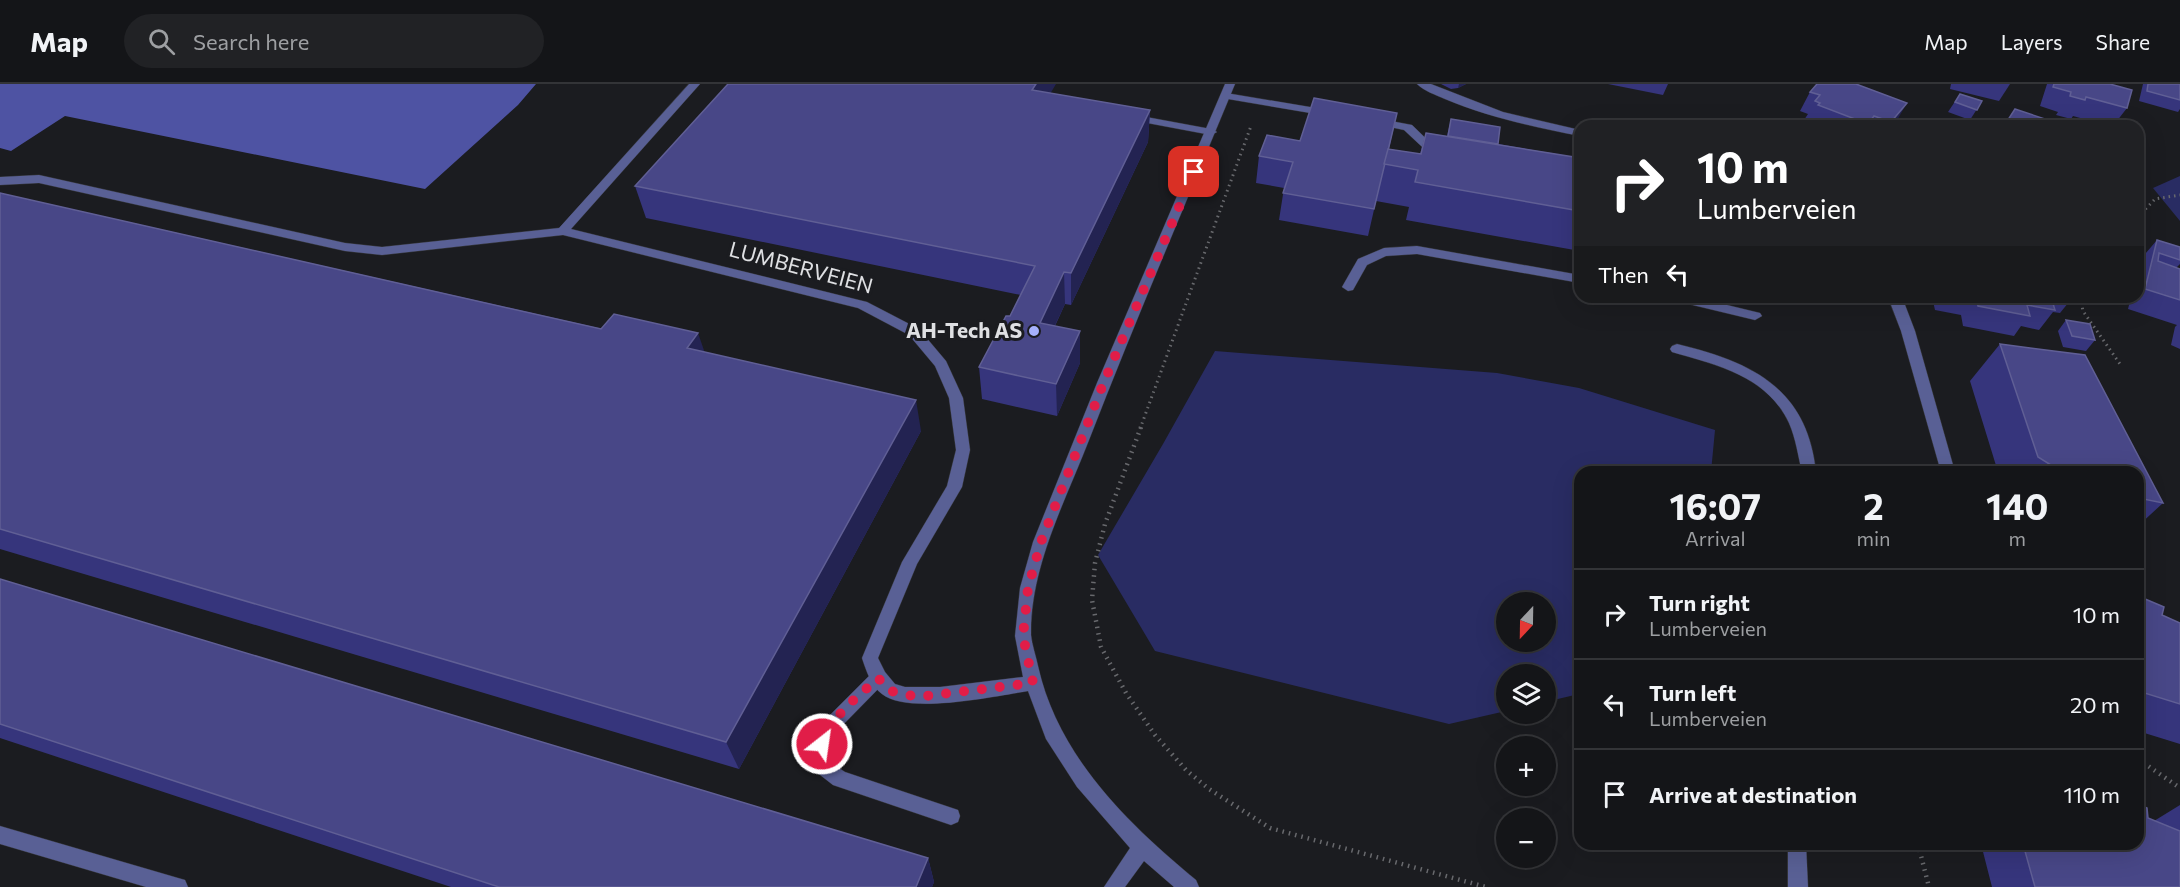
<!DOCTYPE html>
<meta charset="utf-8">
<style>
:root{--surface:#141518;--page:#212225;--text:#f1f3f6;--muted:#9d9fa2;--line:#333437}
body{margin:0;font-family:Commissioner,sans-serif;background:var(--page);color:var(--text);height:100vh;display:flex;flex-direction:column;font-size:22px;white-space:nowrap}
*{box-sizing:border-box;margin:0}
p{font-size:20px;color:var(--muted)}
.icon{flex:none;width:33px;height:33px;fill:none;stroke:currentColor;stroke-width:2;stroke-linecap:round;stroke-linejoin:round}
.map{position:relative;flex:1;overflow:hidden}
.sheet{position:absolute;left:1574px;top:382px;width:570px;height:384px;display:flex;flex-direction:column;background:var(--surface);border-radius:18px;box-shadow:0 6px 24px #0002,0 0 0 2px var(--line)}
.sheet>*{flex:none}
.guide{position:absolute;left:1574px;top:36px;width:570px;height:183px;border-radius:18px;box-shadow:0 6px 24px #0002,0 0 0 2px var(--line);background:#202124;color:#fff;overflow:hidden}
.needle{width:39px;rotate:202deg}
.tools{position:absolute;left:1496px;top:508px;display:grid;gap:12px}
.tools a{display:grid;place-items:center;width:60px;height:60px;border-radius:50%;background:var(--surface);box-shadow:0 6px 24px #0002,0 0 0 2px var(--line);font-size:30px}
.pin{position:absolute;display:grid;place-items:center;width:51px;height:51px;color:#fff;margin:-26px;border-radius:12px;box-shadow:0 3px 9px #0006}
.me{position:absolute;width:66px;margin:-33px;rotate:30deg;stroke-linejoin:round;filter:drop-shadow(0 0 4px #0008)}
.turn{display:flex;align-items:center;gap:21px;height:126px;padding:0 24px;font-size:27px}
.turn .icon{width:78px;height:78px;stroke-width:2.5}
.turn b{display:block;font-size:42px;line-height:51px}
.then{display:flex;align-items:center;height:57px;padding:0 24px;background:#0003;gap:12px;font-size:22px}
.eta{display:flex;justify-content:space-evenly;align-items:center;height:102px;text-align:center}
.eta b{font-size:36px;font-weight:700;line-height:42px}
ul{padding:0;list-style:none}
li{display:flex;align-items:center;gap:18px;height:90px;padding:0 24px;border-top:2px solid var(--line)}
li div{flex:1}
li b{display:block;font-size:22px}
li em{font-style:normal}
header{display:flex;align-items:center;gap:36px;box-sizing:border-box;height:84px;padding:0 30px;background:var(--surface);border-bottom:2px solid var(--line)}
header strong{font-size:28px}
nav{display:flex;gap:33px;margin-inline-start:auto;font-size:21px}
.search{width:420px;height:54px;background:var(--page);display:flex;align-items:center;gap:15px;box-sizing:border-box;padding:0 21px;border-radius:33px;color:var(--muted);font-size:22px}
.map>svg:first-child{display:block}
</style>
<header>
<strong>Map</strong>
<div class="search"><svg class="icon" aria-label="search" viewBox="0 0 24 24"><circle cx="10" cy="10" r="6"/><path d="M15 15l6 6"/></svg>Search here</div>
<nav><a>Map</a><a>Layers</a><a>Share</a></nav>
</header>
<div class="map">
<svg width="2180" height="803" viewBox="0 0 2180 803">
<rect width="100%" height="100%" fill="#1b1c20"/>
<g fill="#292c63" fill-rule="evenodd">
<path d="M2180,92v45l-27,-33z"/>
<path d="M1215,267l282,22 82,15 136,42 -4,42h-131l-1,222 -34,8v-27h-39v36l-57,13 -294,-73 -57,-96 65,-111zM1506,519h39v39h-39z"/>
</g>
<path fill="#4e53a3" d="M0,0h536l-18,21 -93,84 -360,-73 -54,35 -11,-3z"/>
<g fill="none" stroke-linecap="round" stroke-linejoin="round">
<g stroke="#36373b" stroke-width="1">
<g id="lane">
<path d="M1226,9l102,17 6,3 -6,3 -106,-18 -1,-2z"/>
<path d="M1130,30l81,15 6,3 -6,3 -85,-16 -2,-2z"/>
<path d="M1375,34l37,7 32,31 -6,3 -4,-1 -30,-28 -33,-7 -2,-2z"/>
<path d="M1417,162l163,29v8l-163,-29 -31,2 -19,9 -14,25 -5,1 -6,-4 16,-28 26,-11z"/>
<path d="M1669,213h25l66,16 2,3 -7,4 -79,-19z"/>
<path d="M878,587l6,2 3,5 -3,5 -51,52 -3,27 15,10 113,38 2,6 -2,6 -7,3 -118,-40 -18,-14 -3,-6 7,-39 53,-53z"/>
<path d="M0,742l178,52 7,2 3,7h-42l-146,-43z"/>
</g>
</g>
<g stroke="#36373b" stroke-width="1">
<g id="street">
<path d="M689,0h11l-129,145 296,73 52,27 27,32 17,37 7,52 -8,37 -45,77 -39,94 7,14 10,12 10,3h35l83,-10 -8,-41 5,-48 13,-46 64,-159 128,-299h10c-49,119 -100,237 -146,356 -24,62 -59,127 -58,195 1,10 5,21 7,31 20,90 89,157 158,214l3,7h-25l-30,-26 -19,26h-21l26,-39 -53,-61 -31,-48 -18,-48c-33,5 -120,24 -146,3 -11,-8 -16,-24 -20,-36l40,-96 45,-76 9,-36 -7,-52 -14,-32 -26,-31 -51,-27 -295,-73 -181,20 -37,-4 -306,-68 -39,2v-8l39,-2 306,68 37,4 177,-19z"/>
<path d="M1417,0h14l72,28 77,18v6c-46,-9 -92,-19 -135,-37 -9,-4 -21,-8 -28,-15z"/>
<path d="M1888,213h14l13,34 40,141h-14l-40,-141z"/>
<path d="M1677,260c75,18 130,44 139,128h-14c-4,-16 -6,-33 -13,-49 -22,-47 -72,-58 -117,-71l-2,-3 2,-3z"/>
<path d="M1788,760h18l2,43h-20z"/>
</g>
</g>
<g stroke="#68696d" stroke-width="3" stroke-dasharray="1.5 4" stroke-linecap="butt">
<path d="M2138,133l17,-18 25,-4"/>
<path d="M2080,213l3,14 37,53"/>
<path d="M1140,345l111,-303"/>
</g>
<g stroke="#68696d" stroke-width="4.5" stroke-dasharray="1.5 5" stroke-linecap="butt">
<path d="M1141,343l-36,97 -10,39 -3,37 9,47 25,46 29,42 31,35 23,19 61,39 216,59"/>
<path d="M2138,675l42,29"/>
<path d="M1918,760l11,43"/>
</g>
<use href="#lane" fill="#596095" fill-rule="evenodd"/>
<use href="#street" fill="#596095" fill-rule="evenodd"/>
</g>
<g fill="#36357c">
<path d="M1441,0h25l-8,4 -7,1z"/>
<path d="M1608,0h60l-5,11z"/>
<path d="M1951,0h59l-11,17 -49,-12z"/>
<path d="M2047,0h63l17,24 -14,18h-4l-36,-10 -2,3 -15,-4 2,-3 -18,-6z"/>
<path d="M2143,0h37v25l-2,3 -39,-11z"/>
<path d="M1810,8l86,30 -3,4h-82l-3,-1 1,-3 -5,-2 4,-6 -8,-3z"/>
<path d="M1050,9l100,17 -2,32 -77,163 -6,-1 -10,22 25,37 -23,53 -75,-17 -3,-32 31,-51 11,-21 -375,-77 -11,-32z"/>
<path d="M1960,10l22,7 -12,19 -22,-8z"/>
<path d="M1397,29l-8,36 31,5 6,-21 21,3 4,-17 47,25 82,14v93l-174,-31 3,-13 -33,-6 -8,35 -89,-16 5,-32 -28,-5 3,-27 41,-15z"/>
<path d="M0,109l705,159 216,79 -182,338 -739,-220z"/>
<path d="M2157,156l23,7v17l-4,4 4,1v80l-9,-4 4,-18 2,-2 -49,-16 3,-12h7v-26l2,-11z"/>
<path d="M1932,213h141l-13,16 -7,-1 -14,18 -18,-4 -7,10 -51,-10 -2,-11 -26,-5z"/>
<path d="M2066,236l29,20 -9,11 -23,-4 -5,-16z"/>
<path d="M2000,260l85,11 78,148 -25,23v-54h-140l-28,-91z"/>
<path d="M0,495l928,279 6,24 -2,5h-481l-451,-149z"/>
<path d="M2138,512l24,19 18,8v121l-42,-13z"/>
<path d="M2180,721v82h-188l-11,-43h157l10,-26 6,3z"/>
</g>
<g fill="#232352">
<path d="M1036,0h20l-22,37 -2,-31z"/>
<path d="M1459,0h7l-8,4z"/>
<path d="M1907,19l-11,19 -3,4h-4z"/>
<path d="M1150,26l-2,32 -77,163v-32z"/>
<path d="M1064,188l1,32 -24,51 -1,-32z"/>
<path d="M1080,247v32l-23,53 -1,-32z"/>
<path d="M698,249l11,32 -22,-17z"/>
<path d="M916,316l5,31 -182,338 -13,-27z"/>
<path d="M928,774l6,24 -2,5h-16z"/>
</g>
<g fill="#484787" stroke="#605f95" stroke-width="1.5">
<path d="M728,0h308l-4,6 118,20 -79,163 -7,-1 -24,51 40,8 -24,53 -77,-17 27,-51h4l25,-50 -400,-80z"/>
<path d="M1817,0h39l51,19 -16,19 -17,-6 -6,8 -50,-19 2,-2 -5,-2 5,-6 -10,-3z"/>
<path d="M2054,0h56l22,6 -5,18 -41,-11 -1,3 -15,-4 1,-4 -18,-5z"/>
<path d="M2148,0h32v16l-33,-9z"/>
<path d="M1960,10l22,7 -5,9 -22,-8z"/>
<path d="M1314,14l83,15 -23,96 -91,-16 10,-31 -34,-6 8,-21 33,6z"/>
<path d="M2015,25l51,17h-62z"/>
<path d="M1451,35l49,8 -2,17 -50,-8z"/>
<path d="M1788,38l10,4h-14z"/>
<path d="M1426,49l154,25v53l-165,-29 3,-12 -34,-6 4,-15 33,5z"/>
<path d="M0,109l601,136 13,-15 84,19 -11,15 229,52 -190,342 -726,-213z"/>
<path d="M2157,156l23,7v13l-21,-7 -1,8 22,8v31l-35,-11z"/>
<path d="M1976,213h75l4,13 -28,-5 3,11 -52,-10z"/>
<path d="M2066,236l24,4 5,16 -23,-4z"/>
<path d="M2000,260l85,11 78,148 -25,-5v-26h-76l-24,-15z"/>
<path d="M0,495l928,279 -12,29h-417l-499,-163z"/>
<path d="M2138,512l26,11 -2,8 18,8v81l-42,-13z"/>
<path d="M2138,720l9,4 1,10 32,13v56h-145l-12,-43h115z"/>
</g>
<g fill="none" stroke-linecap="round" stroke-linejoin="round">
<path stroke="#e11d48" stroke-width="10" stroke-dasharray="0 18" d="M822,660c8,-27 36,-47 56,-66l13,13 26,6 116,-14 -10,-47 5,-48 13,-46 63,-160 90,-210"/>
</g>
<circle fill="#a6b1fc" stroke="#1b1c20" stroke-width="2" cx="1034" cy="247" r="6"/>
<g text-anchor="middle" stroke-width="6" stroke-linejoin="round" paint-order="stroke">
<g font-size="21" fill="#dfe0e3" stroke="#1b1c20">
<text transform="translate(801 184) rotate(15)" y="7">LUMBERVEIEN</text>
</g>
<g font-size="21" font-weight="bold" fill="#dfe0e3" stroke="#1b1c20" text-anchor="end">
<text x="1022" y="254">AH-Tech AS</text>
</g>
</g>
</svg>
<div class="tools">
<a><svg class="needle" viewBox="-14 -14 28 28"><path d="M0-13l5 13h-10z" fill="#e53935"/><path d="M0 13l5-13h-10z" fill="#9d9fa2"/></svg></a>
<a><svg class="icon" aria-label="layers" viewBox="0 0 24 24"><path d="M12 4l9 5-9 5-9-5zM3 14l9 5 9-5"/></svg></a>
<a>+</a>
<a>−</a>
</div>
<div class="pin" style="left:1194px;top:88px;background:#d93025"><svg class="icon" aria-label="arrive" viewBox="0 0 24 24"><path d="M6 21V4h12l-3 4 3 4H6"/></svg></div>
<svg class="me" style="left:822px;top:660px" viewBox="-20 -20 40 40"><circle r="17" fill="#e11d48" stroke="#fff" stroke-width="3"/><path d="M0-11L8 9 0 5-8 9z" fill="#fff"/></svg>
<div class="guide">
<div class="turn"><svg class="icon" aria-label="right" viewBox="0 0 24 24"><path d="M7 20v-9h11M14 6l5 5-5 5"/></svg><div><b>10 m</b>Lumberveien</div></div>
<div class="then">Then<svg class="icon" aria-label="left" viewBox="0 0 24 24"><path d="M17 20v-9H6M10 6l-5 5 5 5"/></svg></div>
</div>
<section class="sheet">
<div class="eta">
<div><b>16:07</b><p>Arrival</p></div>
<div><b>2</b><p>min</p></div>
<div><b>140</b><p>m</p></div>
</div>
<ul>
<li><svg class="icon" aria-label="right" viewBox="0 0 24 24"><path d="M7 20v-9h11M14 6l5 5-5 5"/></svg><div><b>Turn right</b><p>Lumberveien</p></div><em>10 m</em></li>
<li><svg class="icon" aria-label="left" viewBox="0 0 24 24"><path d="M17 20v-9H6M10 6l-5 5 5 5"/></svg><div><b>Turn left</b><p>Lumberveien</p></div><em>20 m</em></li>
<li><svg class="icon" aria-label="arrive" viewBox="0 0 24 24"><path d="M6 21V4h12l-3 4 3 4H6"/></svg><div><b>Arrive at destination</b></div><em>110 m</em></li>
</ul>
</section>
</div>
